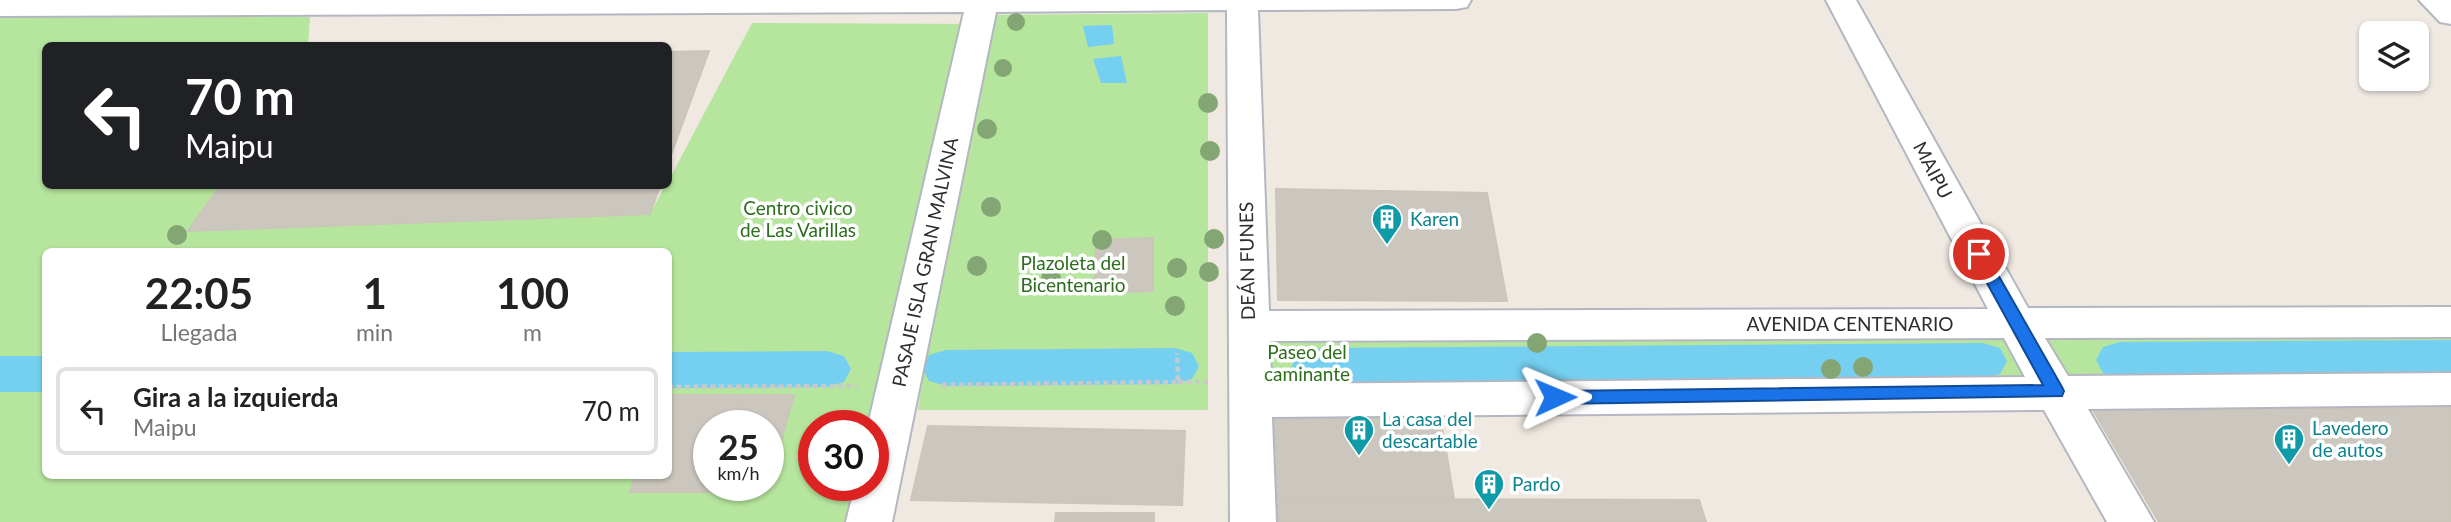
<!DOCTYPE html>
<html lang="es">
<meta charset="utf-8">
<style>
:root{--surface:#fff;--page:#f2f2f2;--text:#222;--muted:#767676;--line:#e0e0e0}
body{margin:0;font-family:Lato,sans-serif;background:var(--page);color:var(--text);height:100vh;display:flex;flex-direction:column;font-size:26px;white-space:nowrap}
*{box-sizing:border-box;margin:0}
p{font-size:23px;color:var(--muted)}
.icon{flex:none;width:38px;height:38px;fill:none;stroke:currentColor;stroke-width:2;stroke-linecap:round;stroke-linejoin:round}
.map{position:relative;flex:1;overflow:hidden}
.details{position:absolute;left:42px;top:248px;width:630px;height:231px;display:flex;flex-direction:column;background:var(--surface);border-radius:10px;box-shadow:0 2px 5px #0004}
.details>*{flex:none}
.top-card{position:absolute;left:42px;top:42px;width:630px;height:147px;border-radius:10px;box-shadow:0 2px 5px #0004;background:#202124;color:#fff;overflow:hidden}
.fabs{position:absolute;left:2359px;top:21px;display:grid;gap:14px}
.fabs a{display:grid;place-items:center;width:70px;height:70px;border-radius:10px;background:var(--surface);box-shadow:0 2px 5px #0004;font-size:35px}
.speed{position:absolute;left:693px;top:410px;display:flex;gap:14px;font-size:35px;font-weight:700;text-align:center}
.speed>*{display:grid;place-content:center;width:91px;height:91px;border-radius:50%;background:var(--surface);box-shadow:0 2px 5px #0004;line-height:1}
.speed small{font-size:18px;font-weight:400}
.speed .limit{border:10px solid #d22;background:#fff;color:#111}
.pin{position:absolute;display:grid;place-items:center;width:60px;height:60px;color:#fff;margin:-30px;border:4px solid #fff;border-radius:50%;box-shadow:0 2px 7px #0007}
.me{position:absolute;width:77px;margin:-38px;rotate:89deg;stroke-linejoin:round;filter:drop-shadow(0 0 5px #0008)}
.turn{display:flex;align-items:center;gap:24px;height:147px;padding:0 28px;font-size:32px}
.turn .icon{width:91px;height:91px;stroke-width:2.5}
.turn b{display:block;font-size:49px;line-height:60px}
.eta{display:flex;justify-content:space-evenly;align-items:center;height:119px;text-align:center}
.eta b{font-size:42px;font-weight:700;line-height:49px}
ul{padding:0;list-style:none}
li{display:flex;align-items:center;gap:21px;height:88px;margin:0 14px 10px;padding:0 14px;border:4px solid var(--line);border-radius:10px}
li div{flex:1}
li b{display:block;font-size:26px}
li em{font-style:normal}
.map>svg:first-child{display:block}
</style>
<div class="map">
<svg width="2451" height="522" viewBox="0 0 2451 522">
<rect width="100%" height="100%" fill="#efe9e1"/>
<g fill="#b6e59e" fill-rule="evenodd">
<path d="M0,9l310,8 -2,28 -262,1v140h174l-31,45 461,-17 15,-28h3l1,-6 83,-157 225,1 17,-9 214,-2v397h-290l47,-325 -96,437h-869zM46,252h622v224h-622zM709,425h59v60h-59zM814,425h59v60h-59z"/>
<path d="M2451,330v53l-1187,8 -1,-56z"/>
</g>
<g fill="#75cff0">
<path d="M1112,25l2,19 -26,3 -5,-21z"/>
<path d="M1121,56l6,27h-26l-8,-24z"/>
</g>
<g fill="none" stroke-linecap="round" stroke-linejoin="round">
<g fill="#75cff0" fill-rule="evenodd">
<path d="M2451,340v36l-331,2 -17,-5 -7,-13 7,-13 17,-5z"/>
<path d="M1983,343l17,5 7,13 -7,13 -17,5 -667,5 -17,-5 -7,-13 7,-13 17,-5z"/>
<path d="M1175,348l17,5 7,13 -7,13 -17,5 -229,2 -17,-5 -7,-13 7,-13 17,-5z"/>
<path d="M827,351l17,5 7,13 -7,13 -17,5 -159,1v-36z"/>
<rect x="0" y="356" width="46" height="36"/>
</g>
</g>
<g fill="#cbc7bf" stroke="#cbc5ba" stroke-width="2">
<path d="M709,51l-41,112v-111z"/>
<path d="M220,186h440l-10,28 -462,17z"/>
<path d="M1276,189l211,4 20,108 -229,-1z"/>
<path d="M1153,238v53l-58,2 1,-53z"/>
<path d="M668,395h126l-20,72h-6v-42h-59v60h17l-2,7h-94l6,-16h32z"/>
<path d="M2451,408v114h-292l-66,-112z"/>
<path d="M1270,413l170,1 14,85h-180z"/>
<path d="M928,426l257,5 -3,74 -271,-5z"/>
<path d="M1274,499l425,1 7,22h-430z"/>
<path d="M1056,513h98v9h-99z"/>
</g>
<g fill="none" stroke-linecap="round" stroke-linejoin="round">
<g stroke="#b4b7c1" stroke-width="4">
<g id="minor">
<path d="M0,0h1471l-4,7 -11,2 -198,1 11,301 719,-2 -162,-309h30l172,308 423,-1v30l-406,1 23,38 383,-3v32l-363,4 66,113h-47l-63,-112 -772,7 4,105h-46l-3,-512 -231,2 -104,510h-46l9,-37h18v-60h-5l96,-413 -964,4zM2004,338l21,39 -754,7 -1,-43z"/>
<path d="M2419,0h32v24l-11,-2z"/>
</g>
</g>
<g stroke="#c9c9c9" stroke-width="4.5" stroke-dasharray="5 3.5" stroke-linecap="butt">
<path d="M1178,382h30"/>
<path d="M942,385l236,-3 -1,-29"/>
<path d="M668,387l189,-1"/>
</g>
<use href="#minor" fill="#fff" fill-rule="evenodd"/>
</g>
<g fill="#84a574">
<circle cx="1016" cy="22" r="9"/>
<circle cx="1003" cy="68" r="9"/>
<circle cx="1208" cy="103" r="10"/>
<circle cx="987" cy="129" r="10"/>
<circle cx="1210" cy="151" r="10"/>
<circle cx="991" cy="207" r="10"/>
<circle cx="177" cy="235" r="10"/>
<circle cx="1214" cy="239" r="10"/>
<circle cx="1102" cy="240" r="10"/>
<circle cx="977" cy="266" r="10"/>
<circle cx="1177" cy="268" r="10"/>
<circle cx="1209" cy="272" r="10"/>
<circle cx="1051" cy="278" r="10"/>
<circle cx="1175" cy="306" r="10"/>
<circle cx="1537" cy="343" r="10"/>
<circle cx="1863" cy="367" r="10"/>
<circle cx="1831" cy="369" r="10"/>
</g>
<path fill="#1a73e8" stroke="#114b97" stroke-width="2" d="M1979,249l5,1 78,137 2,4 -2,5 -507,8 -6,-2 -2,-5 2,-4 6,-2 488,-6 -72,-131z"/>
<defs>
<g id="building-pin" transform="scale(1.575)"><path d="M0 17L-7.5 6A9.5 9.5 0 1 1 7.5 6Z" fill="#0f9aa8" stroke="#fff"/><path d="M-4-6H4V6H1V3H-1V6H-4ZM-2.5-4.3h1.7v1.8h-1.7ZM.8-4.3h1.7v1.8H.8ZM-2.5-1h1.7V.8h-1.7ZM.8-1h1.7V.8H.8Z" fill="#fff"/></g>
</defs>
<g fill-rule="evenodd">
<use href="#building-pin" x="1387" y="219"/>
<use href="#building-pin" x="1359" y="430"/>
<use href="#building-pin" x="2289" y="439"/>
<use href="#building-pin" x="1489" y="484"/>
</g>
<g text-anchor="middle" stroke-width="7" stroke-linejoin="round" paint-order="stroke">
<g font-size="19" fill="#2e2e2e" stroke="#fff">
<text transform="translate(1933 170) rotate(62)" y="7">MAIPU</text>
<text transform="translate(1247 261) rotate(-91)" y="7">DEÁN FUNES</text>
<text transform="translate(925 262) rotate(-78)" y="7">PASAJE ISLA GRAN MALVINA</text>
<text x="1850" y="331">AVENIDA CENTENARIO</text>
</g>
<g font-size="19" fill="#2c6e1b" stroke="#fff">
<text x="798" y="215">Centro civico<tspan x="798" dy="22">de Las Varillas</tspan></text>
<text x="1073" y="270">Plazoleta del<tspan x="1073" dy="22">Bicentenario</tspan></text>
<text x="1307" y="359">Paseo del<tspan x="1307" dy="22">caminante</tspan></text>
</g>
<g font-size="19" fill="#0d838f" stroke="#fff" text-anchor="start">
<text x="1410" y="226">Karen</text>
<text x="1382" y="426">La casa del<tspan x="1382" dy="22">descartable</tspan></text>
<text x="2312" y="435">Lavedero<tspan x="2312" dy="22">de autos</tspan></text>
<text x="1512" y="491">Pardo</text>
</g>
</g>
</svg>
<div class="fabs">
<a><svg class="icon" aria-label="layers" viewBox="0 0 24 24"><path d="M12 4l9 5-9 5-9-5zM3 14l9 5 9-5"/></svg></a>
</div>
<div class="speed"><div>25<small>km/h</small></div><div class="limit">30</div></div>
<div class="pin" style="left:1979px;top:254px;background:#d93025"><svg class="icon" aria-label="arrive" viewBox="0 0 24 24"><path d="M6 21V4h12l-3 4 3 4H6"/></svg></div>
<svg class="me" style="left:1555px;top:397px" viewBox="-20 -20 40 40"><path d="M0-17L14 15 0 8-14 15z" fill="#1a73e8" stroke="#fff" stroke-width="4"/></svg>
<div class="top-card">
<div class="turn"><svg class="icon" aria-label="left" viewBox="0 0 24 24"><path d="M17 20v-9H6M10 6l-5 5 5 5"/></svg><div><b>70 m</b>Maipu</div></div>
</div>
<section class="details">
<div class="eta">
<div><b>22:05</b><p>Llegada</p></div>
<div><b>1</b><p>min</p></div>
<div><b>100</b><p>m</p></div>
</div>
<ul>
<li><svg class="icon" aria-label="left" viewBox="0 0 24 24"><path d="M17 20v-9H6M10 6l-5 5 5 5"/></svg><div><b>Gira a la izquierda</b><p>Maipu</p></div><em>70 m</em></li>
</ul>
</section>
</div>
